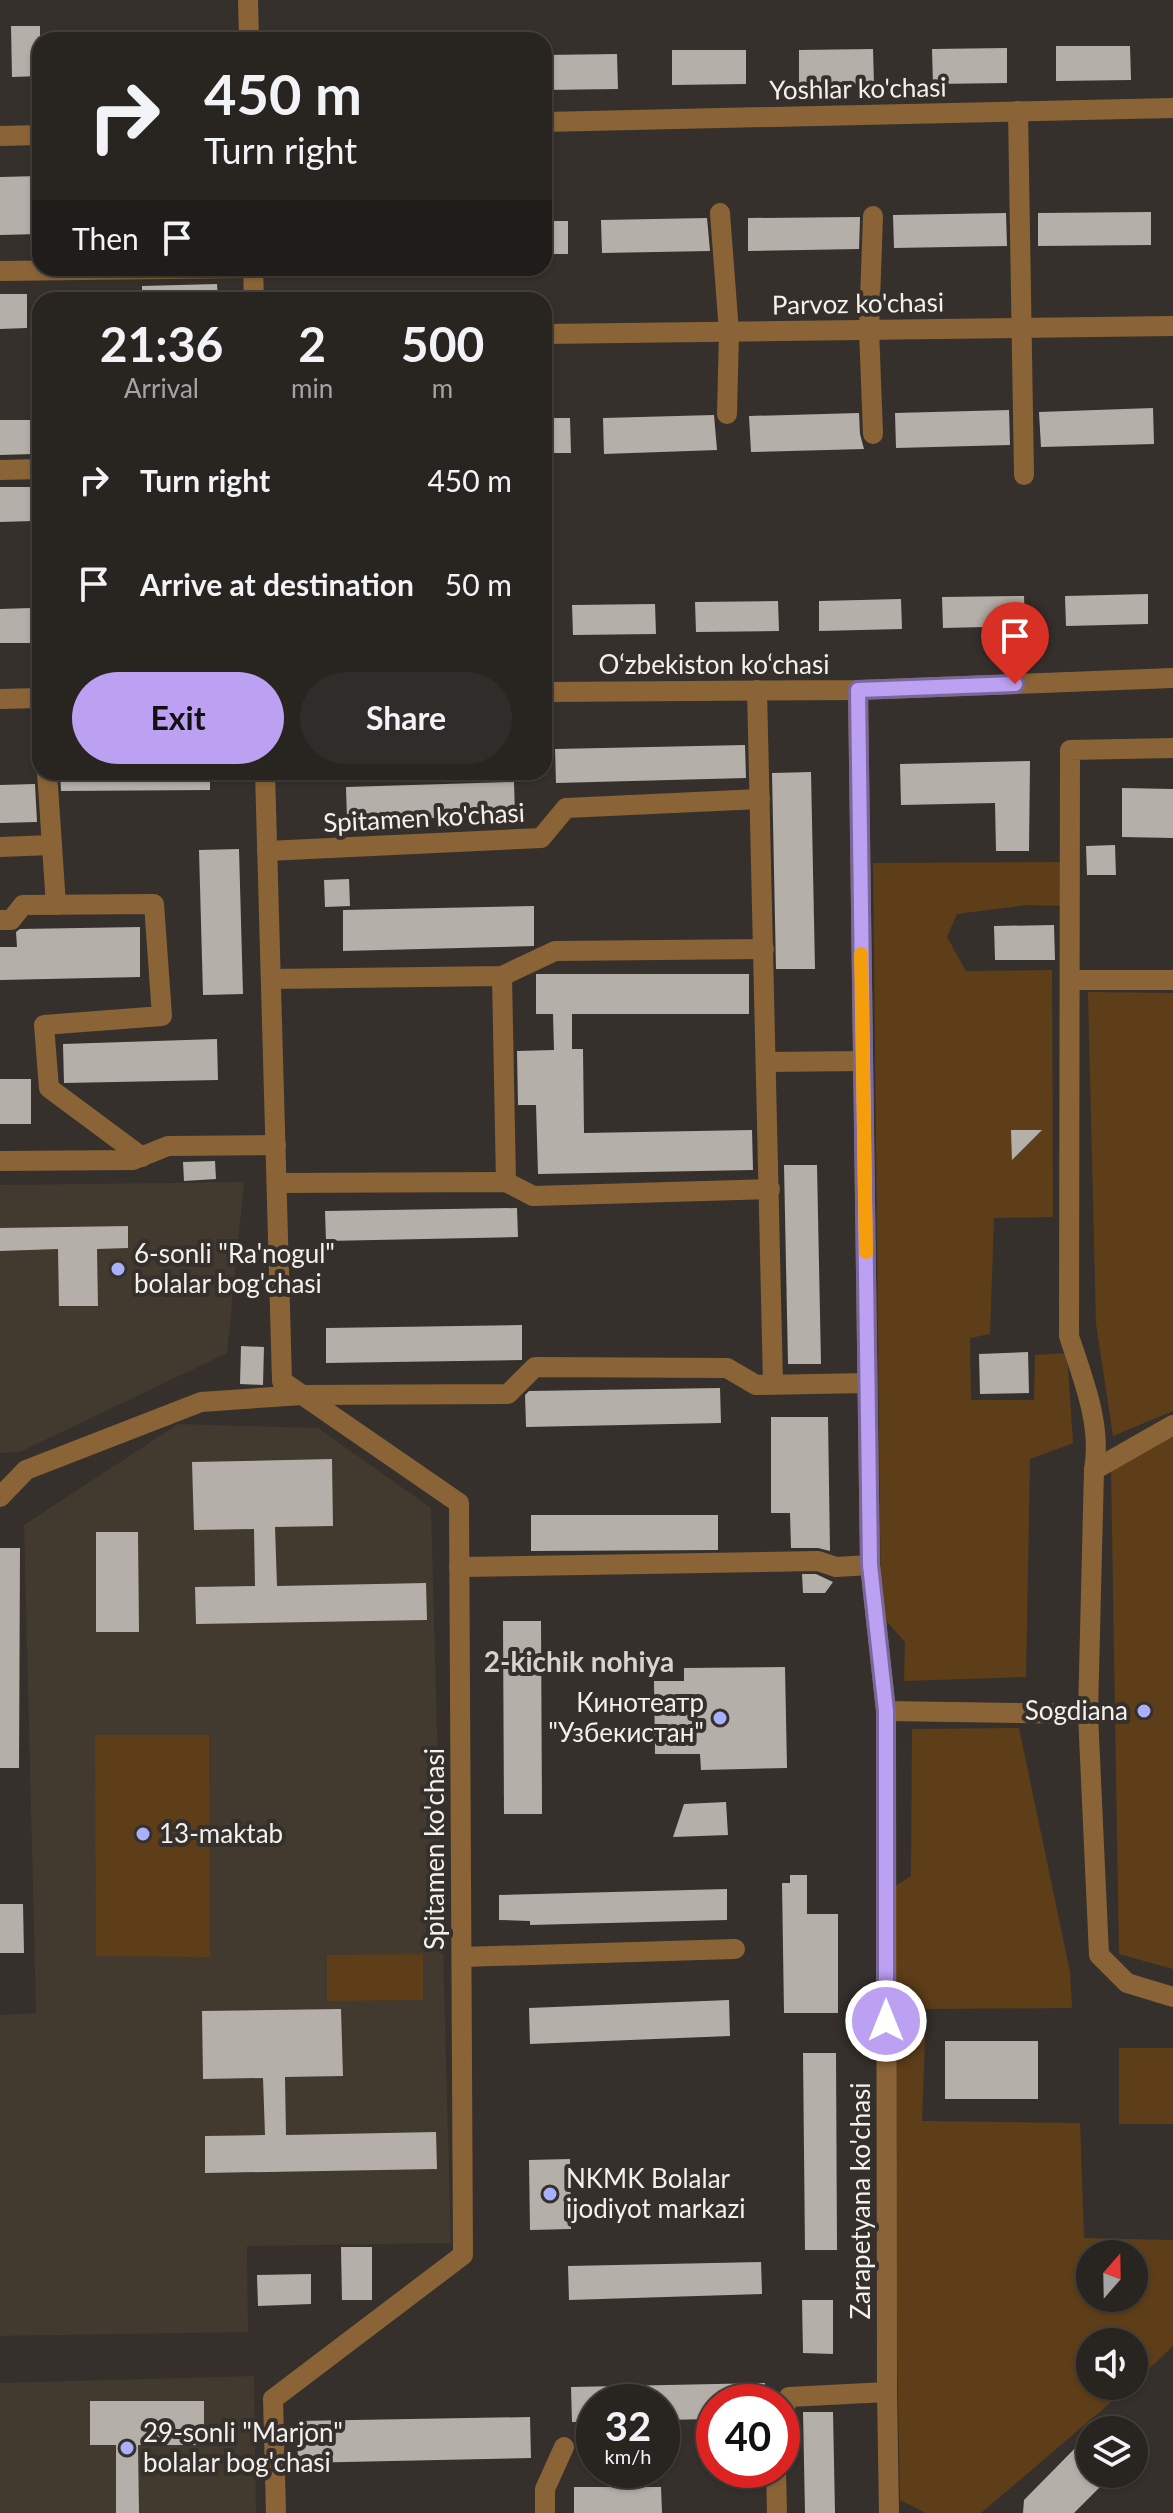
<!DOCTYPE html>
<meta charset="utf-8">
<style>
:root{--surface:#282420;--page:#302c29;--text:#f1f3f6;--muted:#a5a4a5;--line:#44413e;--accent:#bca0f2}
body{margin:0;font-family:Lato,sans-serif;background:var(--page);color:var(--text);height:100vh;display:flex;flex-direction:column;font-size:30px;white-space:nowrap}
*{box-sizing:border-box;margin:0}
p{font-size:26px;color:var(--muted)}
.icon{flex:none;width:44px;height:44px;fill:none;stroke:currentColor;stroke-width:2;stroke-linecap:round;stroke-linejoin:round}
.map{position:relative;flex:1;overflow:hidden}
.panel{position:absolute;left:32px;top:292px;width:520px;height:488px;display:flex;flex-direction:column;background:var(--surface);border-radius:24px;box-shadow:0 2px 6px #0004,0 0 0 2px var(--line)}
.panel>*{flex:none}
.banner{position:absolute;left:32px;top:32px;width:520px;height:244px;border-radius:24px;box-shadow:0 2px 6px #0004,0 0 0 2px var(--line);background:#282420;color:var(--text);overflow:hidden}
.needle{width:52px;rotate:20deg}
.buttons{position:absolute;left:1076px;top:2240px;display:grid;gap:16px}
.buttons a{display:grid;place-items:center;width:72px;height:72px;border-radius:50%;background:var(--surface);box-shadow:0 2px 6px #0004,0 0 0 2px var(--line);font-size:40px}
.speed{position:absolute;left:576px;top:2384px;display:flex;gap:16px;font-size:40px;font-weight:700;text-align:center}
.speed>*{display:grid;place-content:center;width:104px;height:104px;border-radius:50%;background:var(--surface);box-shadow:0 2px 6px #0004,0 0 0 2px var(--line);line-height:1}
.speed small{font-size:20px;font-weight:400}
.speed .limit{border:12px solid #d22;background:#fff;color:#111}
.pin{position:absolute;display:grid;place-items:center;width:68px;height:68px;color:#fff;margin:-82px -34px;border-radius:50% 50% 50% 0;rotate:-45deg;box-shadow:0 0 8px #0007}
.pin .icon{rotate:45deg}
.me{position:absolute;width:88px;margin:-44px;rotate:0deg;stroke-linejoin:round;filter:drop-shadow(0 0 6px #0008)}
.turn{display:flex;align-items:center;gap:28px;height:168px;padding:0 40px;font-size:36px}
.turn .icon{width:104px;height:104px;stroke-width:2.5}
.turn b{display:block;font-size:56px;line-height:68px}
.then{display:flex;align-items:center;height:76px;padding:0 40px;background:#0003;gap:16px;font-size:30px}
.eta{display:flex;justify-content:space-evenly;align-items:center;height:136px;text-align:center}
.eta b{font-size:48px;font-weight:700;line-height:56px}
.button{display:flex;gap:16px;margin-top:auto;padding:16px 40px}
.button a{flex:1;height:92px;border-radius:48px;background:var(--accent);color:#111;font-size:32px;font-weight:700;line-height:92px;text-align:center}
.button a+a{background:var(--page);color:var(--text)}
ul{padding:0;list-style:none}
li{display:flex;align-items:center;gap:24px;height:104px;padding:0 40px}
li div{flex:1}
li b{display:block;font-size:30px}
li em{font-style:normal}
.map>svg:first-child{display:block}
</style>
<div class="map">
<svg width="1173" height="2513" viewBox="0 0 1173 2513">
<rect width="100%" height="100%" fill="#35302b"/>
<g fill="#42392f">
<path d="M244,1182l-17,171 -207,99 -20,1v-268z"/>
<path d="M178,1424l140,4 113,80 20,735 -204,3 1,86 -248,4v-321l36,-2 -12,-488z"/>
<path d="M254,2376l2,137h-256v-130z"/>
</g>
<g fill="#5e3e18" fill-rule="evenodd">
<path d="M1061,862l1,44 -35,-1 -70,9 -10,23 19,34 86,-1 1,247 -59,1 -4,116 -20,4 1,62h63l1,-45 32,-2 6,90 -43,16 -4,218 -122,4 1,-39 -24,-27 -8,-752z"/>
<path d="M1088,992l85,1v418l-60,25 -17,-112z"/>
<path d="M1173,1434v535l-54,-15 -8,-486z"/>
<path d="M1019,1728l51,244 2,36 -146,1 -4,112 158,2 4,115 89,2v106l-39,37v-41h-44v44h40l-149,127h-55l-26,-13 -12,-609 23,-15 1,-147zM1090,2254h44v44h-44z"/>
<path d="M95,1735h114l1,222 -114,-1z"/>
<path d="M423,1954v46l-96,1v-46z"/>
<rect x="1119" y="2048" width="54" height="76"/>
</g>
<g fill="#b4afa8">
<path d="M11,26h29v50l-28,1z"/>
<path d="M1056,46h74l1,34 -75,1z"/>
<path d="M1007,48v35l-74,1 -1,-35z"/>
<path d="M873,49l1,35 -75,1v-35z"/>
<path d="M672,50h74v34l-74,1z"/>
<path d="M617,54l1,35 -74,1v-35z"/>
<path d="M40,176v58l-40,1v-58z"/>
<path d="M1151,212v33l-113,1v-33z"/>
<path d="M1006,213l1,33 -113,2 -1,-33z"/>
<path d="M860,217l-1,32 -111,2v-33z"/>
<path d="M707,218l3,33 -108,2 -1,-33z"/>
<rect x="544" y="221" width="24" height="33"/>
<path d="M217,284l1,16h-76v-14z"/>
<path d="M0,294h27v34l-27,1z"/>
<path d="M1153,408l1,36 -113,3 -2,-35z"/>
<path d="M1009,410l1,35 -114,3 -1,-35z"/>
<path d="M859,413l1,21 4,15 -113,3 -2,-36z"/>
<path d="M714,415l3,35 -113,4 -1,-36z"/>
<path d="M544,418h26l1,35h-27z"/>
<path d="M0,420h32l1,34 -33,1z"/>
<path d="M0,487h32l1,34 -33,1z"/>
<path d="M1148,594v30l-82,2 -1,-30z"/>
<path d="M1024,596l1,30 -82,2 -1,-31z"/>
<path d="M901,599l1,30 -83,2v-30z"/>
<path d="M778,601l1,30 -83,1 -1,-30z"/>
<path d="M655,604l1,30 -83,1 -1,-30z"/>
<path d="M31,608l1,35h-32v-34z"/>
<path d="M745,745l1,33 -190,5 -1,-34z"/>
<path d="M1030,761l-1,90h-33l-1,-48 -94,2 -1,-41z"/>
<path d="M60,772h150v18l-149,1z"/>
<path d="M811,772l4,197h-39l-4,-196z"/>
<path d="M514,782l1,34 -168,4 -1,-33z"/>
<path d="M35,784l2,38 -37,1v-38z"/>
<path d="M1122,788l51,1v49l-51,-1z"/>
<path d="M1115,845l1,30h-29l-1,-29z"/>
<path d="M239,849l4,145 -40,1 -4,-145z"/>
<path d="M349,879l1,27 -25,1 -1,-27z"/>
<path d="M534,906v40l-191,5v-41z"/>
<path d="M1054,925l1,35h-60l-1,-34z"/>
<path d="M140,927v50l-140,3v-33h17l-1,-15 4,-3z"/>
<path d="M536,974h213v40h-177v35h11l1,84 168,-3 1,40 -215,4 -2,-69h-18l-1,-54 37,-1 -1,-36h-17z"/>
<path d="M217,1039l1,41 -154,3 -1,-39z"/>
<rect x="0" y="1079" width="31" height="45"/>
<path d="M1011,1130h31l-30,30z"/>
<path d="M215,1161l1,18 -32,2 -1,-19z"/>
<path d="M784,1165h33l4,199h-33z"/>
<path d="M517,1208l1,29 -192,4 -1,-30z"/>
<path d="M128,1226v22l-31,1 1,57h-39l-1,-57 -58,2v-23z"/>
<path d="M522,1325v35l-196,3v-35z"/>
<path d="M241,1346l23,1 -1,38 -23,-1z"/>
<path d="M1028,1352l1,41 -49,1 -1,-40z"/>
<path d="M720,1388l1,35 -195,4 -1,-32 4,-4z"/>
<path d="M771,1417h57l2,134 -12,-3h-27l-1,-35h-19z"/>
<path d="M332,1459l1,67 -58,1 2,59 149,-3 1,37 -231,4 -1,-37 60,-1 -1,-57 -60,1 -2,-68z"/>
<path d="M531,1515h187v35l-187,1z"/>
<path d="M96,1532h42l1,100h-43z"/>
<path d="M0,1548h20l-1,220h-19z"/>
<path d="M802,1574h14l17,8 -8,11h-22z"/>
<path d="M503,1621h38l1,193h-38z"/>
<path d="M785,1667l2,101 -86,2 -1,-16h-45l-1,-73h30v-13z"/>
<path d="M726,1802l2,33 -55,2 11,-33z"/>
<path d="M790,1875h17v39h31v99h-54l-2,-130h8z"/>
<path d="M727,1889v31l-197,5v-4l-31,-1v-25z"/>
<path d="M0,1904h23l1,49h-24z"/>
<path d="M729,2000l1,36 -200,8 -1,-36z"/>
<path d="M341,2009l2,67 -58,1 1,58 150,-3 1,37 -232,4v-37l60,-1 -2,-57 -60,1 -1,-68z"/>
<rect x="945" y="2041" width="93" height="58"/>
<path d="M803,2053h33l1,197h-32z"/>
<path d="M570,2159l1,70 -41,1 -1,-70z"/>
<path d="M341,2247h31v53h-30z"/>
<path d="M761,2262l1,32 -193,6 -1,-34z"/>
<path d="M311,2274v30l-53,2 -1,-31z"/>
<path d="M802,2300h31v54l-30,-1z"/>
<path d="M765,2383l1,19h-52v17l-52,1v-18h-68v20h-22l-1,-35z"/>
<path d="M90,2401h114v44h-66l1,68h-23v-68h-26z"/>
<path d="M803,2412h30l2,101h-30z"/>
<path d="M530,2417l1,41 -233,5 -1,-42z"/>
<path d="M1090,2433v41h23l-39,39h-51l1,-13z"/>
<path d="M574,2487h87l1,26h-88z"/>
</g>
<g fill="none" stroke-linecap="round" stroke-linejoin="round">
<g stroke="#8a6437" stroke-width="20">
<path d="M248,0l1,40"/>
<path d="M1018,111l6,364"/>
<path d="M544,122l629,-14"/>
<path d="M0,136l40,-1"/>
<path d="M720,213l9,119 -2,82"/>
<path d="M873,216l-4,113 4,105"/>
<path d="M253,268l1,32"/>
<path d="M0,271l253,-3"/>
<path d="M544,334l629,-8"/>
<path d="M0,470l40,-1"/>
<path d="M757,690l16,694"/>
<path d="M47,772l9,133"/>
<path d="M265,772l17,609 177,122 4,752 -190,144 3,114"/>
<path d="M0,847l52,-2"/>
<path d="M267,851l274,-13 25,-30 194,-9"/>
<path d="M0,920h11l12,-15 131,-1 8,112 -118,9 5,63 93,69"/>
<path d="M502,976l4,206"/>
<path d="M271,979l231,-3 53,-25 209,-2"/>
<path d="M1071,980h102"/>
<path d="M767,1062l96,-1"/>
<path d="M0,1161l133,-1 35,-14 108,-1"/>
<path d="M277,1183l229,-1 27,14 237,-7"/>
<path d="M1094,1470l79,-45"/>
<path d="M0,1497l26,-27 175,-68 101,-7 206,-1 27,-27 192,1 29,17 111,-2"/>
<path d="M459,1567l359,-6 18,6 34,-2"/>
<path d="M886,1711l202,3 11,241 28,28 46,14"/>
<path d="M1088,1714l6,-244c8,-45 -11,-91 -25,-134l1,-586 103,-2"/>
<path d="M462,1957l273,-8"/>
<path d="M782,2414l7,-17 98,-5"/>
<path d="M776,2470l1,43"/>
<path d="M545,2513v-24l19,-42"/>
</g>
<g stroke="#8a6437" stroke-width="20">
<path d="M858,690l12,875 16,146 1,681 2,121"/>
<path d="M544,692l314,-2 315,-12"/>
<path d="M0,699l40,-1"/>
</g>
</g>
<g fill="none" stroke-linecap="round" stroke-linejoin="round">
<g stroke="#7a689d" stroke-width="20">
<path id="route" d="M886,2021v-310l-16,-146 -12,-875 157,-6"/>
</g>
<use href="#route" stroke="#bca0f2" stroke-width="14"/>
<path stroke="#f59e0b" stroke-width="14" d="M861,954l5,298"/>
</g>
<g fill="#a8b0fc" stroke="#35302b" stroke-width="3">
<circle cx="118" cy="1269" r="8"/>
<circle cx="1144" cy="1711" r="8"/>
<circle cx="720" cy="1718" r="8"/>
<circle cx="143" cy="1834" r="8"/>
<circle cx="550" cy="2194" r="8"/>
<circle cx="127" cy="2448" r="8"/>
</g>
<g text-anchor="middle" stroke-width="8" stroke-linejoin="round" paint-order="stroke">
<g font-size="26" fill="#f3f0ed" stroke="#35302b">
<text transform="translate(858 89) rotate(-1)" y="9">Yoshlar ko'chasi</text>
<text transform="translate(858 304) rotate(-1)" y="9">Parvoz ko'chasi</text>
<text x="714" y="674">O‘zbekiston ko‘chasi</text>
<text transform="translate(424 818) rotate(-3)" y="9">Spitamen ko'chasi</text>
<text transform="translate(435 1849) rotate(-90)" y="9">Spitamen ko'chasi</text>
<text transform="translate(861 2201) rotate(-90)" y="9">Zarapetyana ko'chasi</text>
</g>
<g font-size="26" fill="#f3f0ed" stroke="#35302b" text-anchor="start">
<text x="134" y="1263">6-sonli "Ra'nogul"<tspan x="134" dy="30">bolalar bog'chasi</tspan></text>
<text x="704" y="1712" text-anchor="end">Кинотеатр<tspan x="704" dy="30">"Узбекистан"</tspan></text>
<text x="1128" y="1720" text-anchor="end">Sogdiana</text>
<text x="159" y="1843">13-maktab</text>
<text x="566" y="2188">NKMK Bolalar<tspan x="566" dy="30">ijodiyot markazi</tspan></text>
<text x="143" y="2442">29-sonli "Marjon"<tspan x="143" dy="30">bolalar bog'chasi</tspan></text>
</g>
<g font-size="28" font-weight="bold" fill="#dad3cd" stroke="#35302b">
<text x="579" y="1672">2-kichik nohiya</text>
</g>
</g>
</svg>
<div class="buttons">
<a><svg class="needle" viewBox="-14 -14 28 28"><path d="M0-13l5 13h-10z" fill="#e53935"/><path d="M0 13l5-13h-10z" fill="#a5a4a5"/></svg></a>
<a><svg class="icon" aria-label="sound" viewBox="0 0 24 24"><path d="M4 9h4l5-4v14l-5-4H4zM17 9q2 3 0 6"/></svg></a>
<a><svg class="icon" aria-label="layers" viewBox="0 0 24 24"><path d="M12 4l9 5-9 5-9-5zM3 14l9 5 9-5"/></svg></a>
</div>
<div class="speed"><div>32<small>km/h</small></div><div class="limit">40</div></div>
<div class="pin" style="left:1015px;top:684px;background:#d93025"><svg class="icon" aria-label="arrive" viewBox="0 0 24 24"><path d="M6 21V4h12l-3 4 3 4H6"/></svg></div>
<svg class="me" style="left:886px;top:2021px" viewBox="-20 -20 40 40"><circle r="17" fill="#bca0f2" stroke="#fff" stroke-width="3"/><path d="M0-11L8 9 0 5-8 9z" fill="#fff"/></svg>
<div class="banner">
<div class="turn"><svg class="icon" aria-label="right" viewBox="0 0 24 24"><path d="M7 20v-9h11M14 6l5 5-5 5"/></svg><div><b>450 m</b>Turn right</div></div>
<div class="then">Then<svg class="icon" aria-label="arrive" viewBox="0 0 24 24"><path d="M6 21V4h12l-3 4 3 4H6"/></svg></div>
</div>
<section class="panel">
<div class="eta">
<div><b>21:36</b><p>Arrival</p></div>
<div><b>2</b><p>min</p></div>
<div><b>500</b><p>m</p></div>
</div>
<ul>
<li><svg class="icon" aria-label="right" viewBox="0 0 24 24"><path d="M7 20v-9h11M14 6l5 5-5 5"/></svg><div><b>Turn right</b></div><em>450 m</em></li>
<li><svg class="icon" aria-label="arrive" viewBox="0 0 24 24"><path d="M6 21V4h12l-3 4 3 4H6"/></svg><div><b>Arrive at destination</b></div><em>50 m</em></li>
</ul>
<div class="button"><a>Exit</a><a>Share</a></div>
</section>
</div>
